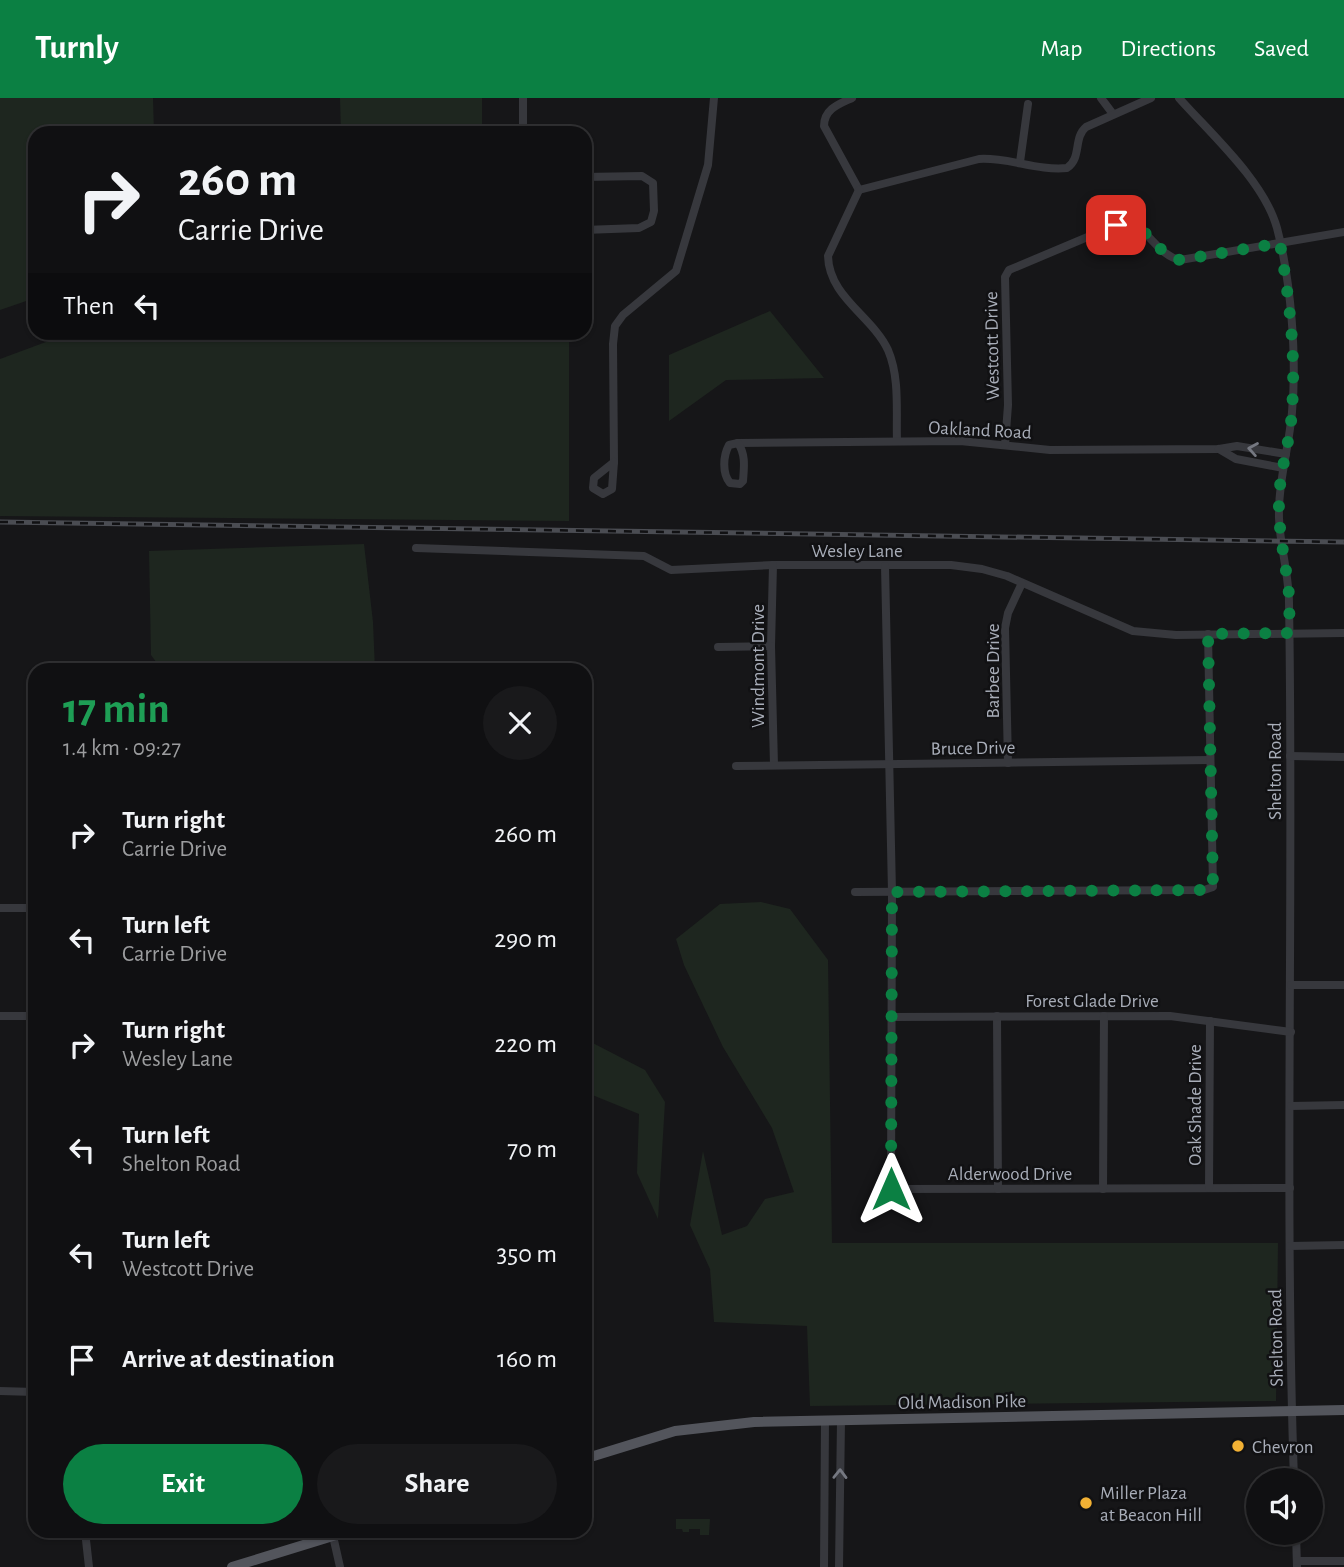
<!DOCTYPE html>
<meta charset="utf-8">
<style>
:root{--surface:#101012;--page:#19191b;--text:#f1f3f6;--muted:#9c9d9f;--line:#303032;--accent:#0b8043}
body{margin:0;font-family:"Alegreya Sans",sans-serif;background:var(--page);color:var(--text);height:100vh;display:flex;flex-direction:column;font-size:26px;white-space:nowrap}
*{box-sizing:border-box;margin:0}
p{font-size:23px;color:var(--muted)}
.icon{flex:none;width:38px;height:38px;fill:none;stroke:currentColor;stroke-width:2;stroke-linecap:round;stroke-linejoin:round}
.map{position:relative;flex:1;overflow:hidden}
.details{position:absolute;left:28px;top:565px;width:564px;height:875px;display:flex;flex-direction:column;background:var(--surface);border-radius:21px;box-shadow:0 2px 5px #0004,0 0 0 2px var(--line)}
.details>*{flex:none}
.hud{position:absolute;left:28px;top:28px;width:564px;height:214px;border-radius:21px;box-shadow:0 2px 5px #0004,0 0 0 2px var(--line);background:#101012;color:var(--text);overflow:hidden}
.tools{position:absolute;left:1246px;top:1370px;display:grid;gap:14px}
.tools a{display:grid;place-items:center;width:77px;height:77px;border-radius:50%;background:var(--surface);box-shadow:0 2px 5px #0004,0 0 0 2px var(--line);font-size:35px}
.pin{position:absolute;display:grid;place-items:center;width:60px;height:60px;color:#fff;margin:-30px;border-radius:14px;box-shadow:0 4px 10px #0006}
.me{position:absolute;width:77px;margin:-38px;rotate:0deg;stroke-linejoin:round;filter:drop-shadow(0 0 5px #0008)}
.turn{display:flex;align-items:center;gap:24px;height:147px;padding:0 35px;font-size:32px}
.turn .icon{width:91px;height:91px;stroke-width:2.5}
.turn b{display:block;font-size:49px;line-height:60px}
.then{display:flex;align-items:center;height:66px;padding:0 35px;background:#0003;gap:14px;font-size:26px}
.round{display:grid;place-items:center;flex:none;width:74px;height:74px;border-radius:37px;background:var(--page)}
.summary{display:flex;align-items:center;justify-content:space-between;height:119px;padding:0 35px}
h1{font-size:42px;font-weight:700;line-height:52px;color:#1e9e55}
.primary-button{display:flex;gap:14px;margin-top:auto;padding:14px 35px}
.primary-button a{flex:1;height:80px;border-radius:42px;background:var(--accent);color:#fff;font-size:28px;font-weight:700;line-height:80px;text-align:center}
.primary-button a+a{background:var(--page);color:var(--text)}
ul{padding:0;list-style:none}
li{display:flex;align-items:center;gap:21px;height:105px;padding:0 35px}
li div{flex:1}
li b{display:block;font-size:26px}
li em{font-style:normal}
header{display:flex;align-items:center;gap:42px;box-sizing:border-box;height:98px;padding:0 35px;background:var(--accent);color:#fff}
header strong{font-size:33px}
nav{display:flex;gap:38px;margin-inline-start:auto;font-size:24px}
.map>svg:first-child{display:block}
</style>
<header>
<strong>Turnly</strong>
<nav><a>Map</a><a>Directions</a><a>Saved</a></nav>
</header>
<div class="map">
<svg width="1344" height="1469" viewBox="0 0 1344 1469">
<rect width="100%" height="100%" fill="#161618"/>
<g fill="#1e261f">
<path d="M0,0h153l1,35h-119v165l-35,12z"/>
<path d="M340,0h142v35h-141z"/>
<path d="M770,213l54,67 -98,2 -57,41v-66z"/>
<path d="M73,234l496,1v188l-569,-5v-157z"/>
<path d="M364,446l9,78 2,48h-213l-11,-15 -2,-104z"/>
<path d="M761,804l29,7 38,51 4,283h446l-2,158 -466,5 -3,-80 -93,-4 -4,-53 -20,-44 13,-74 19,84 25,-9 18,-27 29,-7 -22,-64 -49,-81 -39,-82 -8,-26 44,-35z"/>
<path d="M585,941l60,31 20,32 -7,117 -21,-46 2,-59 -54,-22z"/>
<path d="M676,1421h34l-1,16h-9v-6h-11v3h-6l-1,-3h-6z"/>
</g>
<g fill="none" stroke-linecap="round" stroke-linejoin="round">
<g stroke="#37383d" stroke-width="8">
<path d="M852,0c-13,6 -28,11 -28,28l35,64"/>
<path d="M1101,0l12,16"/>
<path d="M1179,0c32,36 85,83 98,130 14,53 20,129 15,184 -3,36 -14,70 -13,106 1,29 10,56 10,85 5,292 -5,585 5,877"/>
<path d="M523,35v-35"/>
<path d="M1020,64l8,-58"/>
<path d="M584,79l58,-1 11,7 1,28 -3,11 -12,6 -55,2"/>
<path d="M859,92l120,-31c29,-2 58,12 88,9 15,-10 6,-30 19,-41l65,-29"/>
<path d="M859,92l-31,66c1,41 44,60 60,94 12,28 8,62 9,91"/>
<path d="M738,345l222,-2 90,9 169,-1 18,-3 49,8"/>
<path d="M738,345c8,12 6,24 5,38l-3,3 -10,-1c-8,-10 -7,-27 -1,-38z"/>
<path d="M1005,347l3,-40 -3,-128 4,-7 100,-42c39,-14 41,25 71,32l164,-28"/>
<path d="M1219,351l17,10 47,9"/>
<path d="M614,364l-1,-118 2,-18 8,-11 53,-44 32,-106 6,-67"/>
<path d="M614,364l-2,27 -9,5 -10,-6 1,-10z"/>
<path d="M416,450l228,8 27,14 102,-5h178l31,4 25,7 126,55 43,4 168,-2"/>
<path d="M773,467l-2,81 3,119"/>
<path d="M885,468l7,326 -1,297 399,-1"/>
<path d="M718,549l53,-1"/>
<path d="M1290,658l54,1"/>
<path d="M1008,665l-3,-135 3,-15 14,-30"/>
<path d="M736,668l474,-6"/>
<path d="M855,794l349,-2 9,-3 -5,-253"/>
<path d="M0,810h35"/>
<path d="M1291,887h53"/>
<path d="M0,918h35"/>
<path d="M997,918l1,173"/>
<path d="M891,919l279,-1 121,16"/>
<path d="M1291,1008l53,-1"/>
<path d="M1209,1090l1,-167"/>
<path d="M1103,1091l1,-173"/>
<path d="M1290,1148l54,-1"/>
<path d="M0,1293l35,1"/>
<path d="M85,1433l4,36"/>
<path d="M1296,1435l1,34"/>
<path d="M333,1438l7,31"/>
<path d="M1297,1463h47"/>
<path d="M824,1469l1,-147"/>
<path d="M839,1469l2,-147"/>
</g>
<g stroke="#53555c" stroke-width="10">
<path d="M584,1361l91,-28 79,-9 590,-12"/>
<path d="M232,1469l117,-36"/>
</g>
<g stroke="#4a4c52" stroke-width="5">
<path id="rail" d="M0,424l1344,20"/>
</g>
<use href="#rail" stroke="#111113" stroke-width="2.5" stroke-dasharray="8" stroke-linecap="butt"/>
</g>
<defs><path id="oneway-chevron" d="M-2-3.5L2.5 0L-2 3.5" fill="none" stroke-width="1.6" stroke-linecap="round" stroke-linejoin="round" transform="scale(1.75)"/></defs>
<g stroke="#757881">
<use href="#oneway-chevron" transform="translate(1253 351) rotate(-170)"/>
<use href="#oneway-chevron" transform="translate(840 1376) rotate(-89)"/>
</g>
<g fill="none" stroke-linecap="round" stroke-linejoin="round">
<path stroke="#0b8043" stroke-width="12" stroke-dasharray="0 21.6" d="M891,1091l1,-297 311,-2 10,-3 -5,-253 81,-1c0,-13 1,-26 0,-38 -3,-33 -11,-61 -10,-96 1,-30 12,-60 13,-90 4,-56 -3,-112 -12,-166l-100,17c-28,-7 -29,-39 -64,-35"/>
</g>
<g fill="#f2b134" stroke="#111113" stroke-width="2.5">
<circle cx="1238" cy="1348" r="7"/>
<circle cx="1086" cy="1405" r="7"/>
</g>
<g text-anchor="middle" stroke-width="5" stroke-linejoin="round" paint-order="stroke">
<g font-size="19" fill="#a8adb8" stroke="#111113">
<text transform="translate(991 248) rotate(-91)" y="7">Westcott Drive</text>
<text transform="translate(980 331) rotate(3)" y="7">Oakland Road</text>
<text x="857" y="459">Wesley Lane</text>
<text transform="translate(757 568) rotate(-90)" y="7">Windmont Drive</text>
<text transform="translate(992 573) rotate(-90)" y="7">Barbee Drive</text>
<text transform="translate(973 649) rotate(-1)" y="7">Bruce Drive</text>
<text transform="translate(1274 673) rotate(-90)" y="7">Shelton Road</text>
<text x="1092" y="909">Forest Glade Drive</text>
<text transform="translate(1194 1007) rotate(-90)" y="7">Oak Shade Drive</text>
<text x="1010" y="1082">Alderwood Drive</text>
<text transform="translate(1275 1240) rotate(-91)" y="7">Shelton Road</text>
<text transform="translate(962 1303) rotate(-1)" y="7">Old Madison Pike</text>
</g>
<g font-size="19" fill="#a8adb8" stroke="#111113" text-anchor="start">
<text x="1252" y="1355">Chevron</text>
<text x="1100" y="1401">Miller Plaza<tspan x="1100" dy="22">at Beacon Hill</tspan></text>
</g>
</g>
</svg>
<div class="tools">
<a><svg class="icon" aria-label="sound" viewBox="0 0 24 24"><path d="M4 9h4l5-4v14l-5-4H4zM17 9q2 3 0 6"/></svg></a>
</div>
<div class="pin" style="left:1116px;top:127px;background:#d93025"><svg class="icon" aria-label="arrive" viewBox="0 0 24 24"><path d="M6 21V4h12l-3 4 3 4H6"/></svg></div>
<svg class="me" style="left:891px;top:1091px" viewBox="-20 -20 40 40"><path d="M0-17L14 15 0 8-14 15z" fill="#0b8043" stroke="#fff" stroke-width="4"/></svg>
<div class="hud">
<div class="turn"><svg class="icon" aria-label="right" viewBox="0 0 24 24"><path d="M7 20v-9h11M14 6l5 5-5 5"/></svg><div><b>260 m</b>Carrie Drive</div></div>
<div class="then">Then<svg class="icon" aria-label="left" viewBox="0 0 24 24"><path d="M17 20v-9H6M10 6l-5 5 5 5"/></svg></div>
</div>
<section class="details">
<div class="summary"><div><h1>17 min</h1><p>1.4 km · 09:27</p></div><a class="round"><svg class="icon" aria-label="close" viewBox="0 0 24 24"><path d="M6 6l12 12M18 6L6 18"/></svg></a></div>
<ul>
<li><svg class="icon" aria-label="right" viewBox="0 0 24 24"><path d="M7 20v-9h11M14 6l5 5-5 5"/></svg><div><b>Turn right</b><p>Carrie Drive</p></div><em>260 m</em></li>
<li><svg class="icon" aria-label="left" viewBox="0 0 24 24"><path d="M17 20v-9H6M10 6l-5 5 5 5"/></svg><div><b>Turn left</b><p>Carrie Drive</p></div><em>290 m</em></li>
<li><svg class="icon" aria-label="right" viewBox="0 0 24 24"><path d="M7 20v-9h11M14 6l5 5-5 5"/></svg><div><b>Turn right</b><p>Wesley Lane</p></div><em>220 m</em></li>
<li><svg class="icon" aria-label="left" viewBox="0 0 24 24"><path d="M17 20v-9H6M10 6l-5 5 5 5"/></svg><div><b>Turn left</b><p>Shelton Road</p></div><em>70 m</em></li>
<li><svg class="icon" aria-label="left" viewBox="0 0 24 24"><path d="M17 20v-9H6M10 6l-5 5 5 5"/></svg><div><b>Turn left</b><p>Westcott Drive</p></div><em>350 m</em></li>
<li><svg class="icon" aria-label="arrive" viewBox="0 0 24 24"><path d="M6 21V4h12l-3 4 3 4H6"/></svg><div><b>Arrive at destination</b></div><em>160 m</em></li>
</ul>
<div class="primary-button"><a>Exit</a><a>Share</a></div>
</section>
</div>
